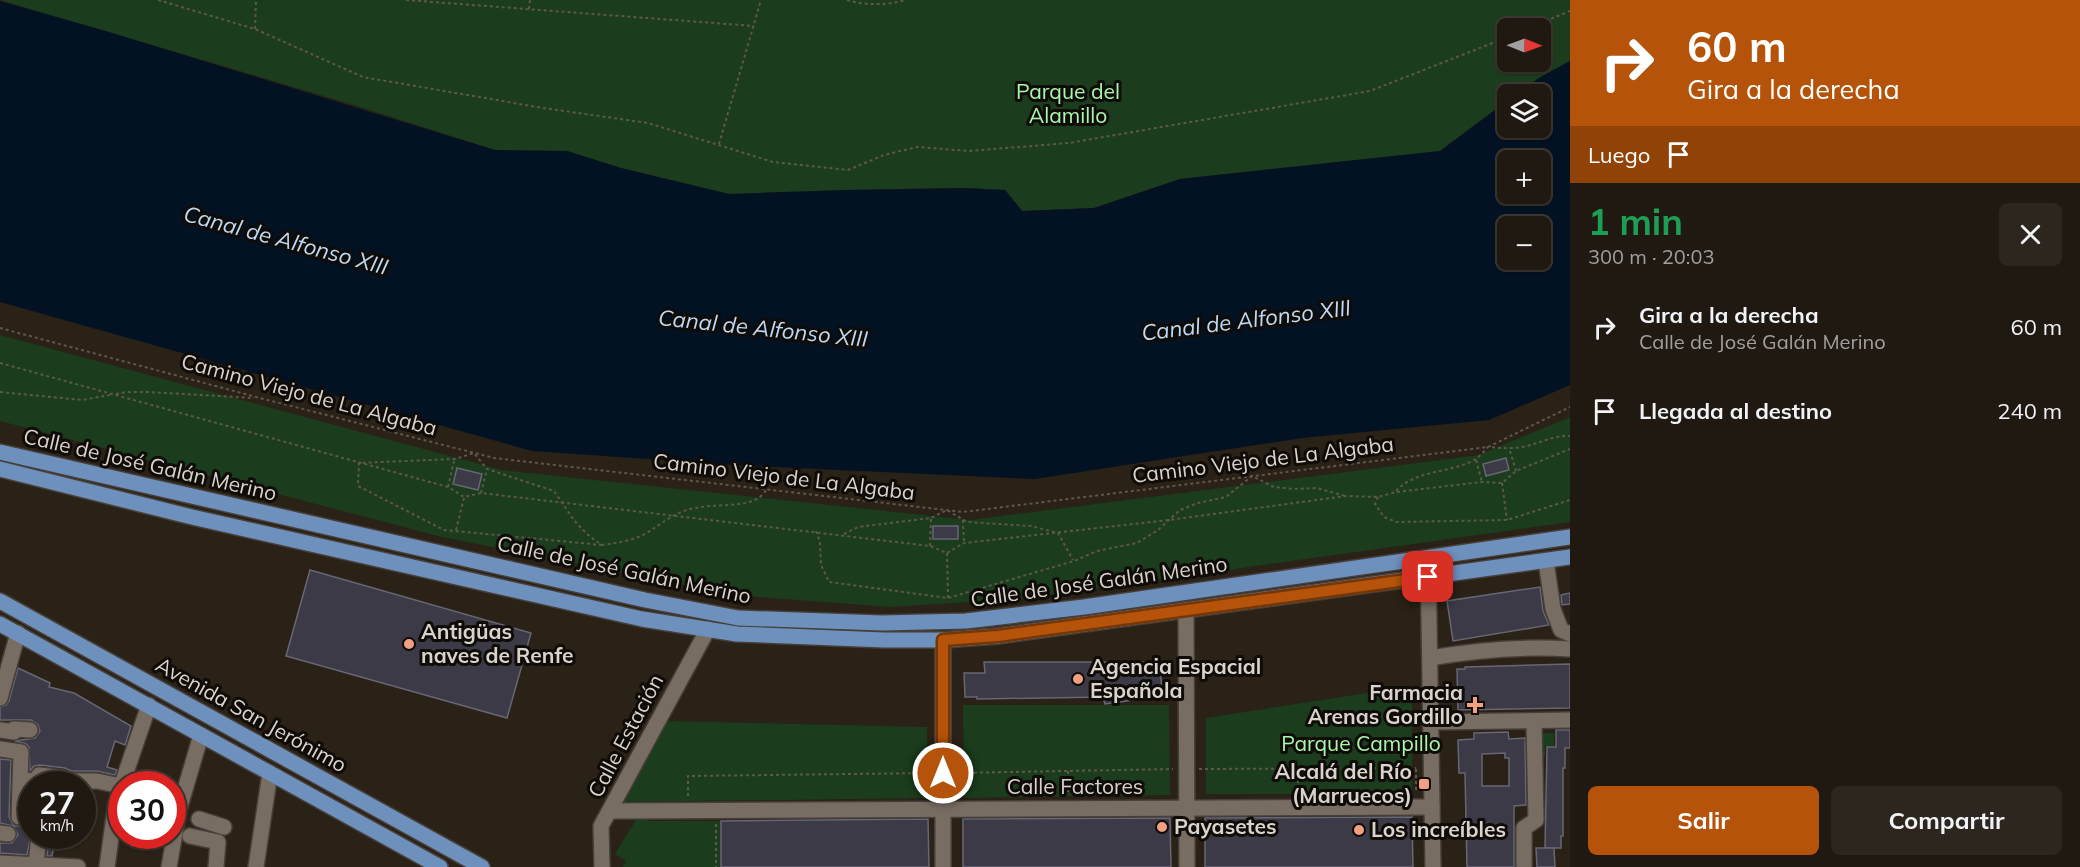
<!DOCTYPE html>
<html lang="es">
<meta charset="utf-8">
<style>
:root{--surface:#201911;--page:#2d261f;--text:#f1f3f6;--muted:#a2a09f;--line:#3d3831;--accent:#b45309}
body{margin:0;font-family:Mulish,sans-serif;background:var(--page);color:var(--text);height:100vh;display:flex;flex-direction:column;font-size:22px;white-space:nowrap}
*{box-sizing:border-box;margin:0}
p{font-size:20px;color:var(--muted)}
.icon{flex:none;width:33px;height:33px;fill:none;stroke:currentColor;stroke-width:2;stroke-linecap:round;stroke-linejoin:round}
.map{position:relative;flex:1;overflow:hidden}
.side{display:flex;flex-direction:column;background:var(--surface);width:510px}
.side>*{flex:none}
.hud{background:#b45309;color:#fff;overflow:hidden}
.needle{width:39px;rotate:91deg}
.fabs{position:absolute;left:1497px;top:18px;display:grid;gap:12px}
.fabs a{display:grid;place-items:center;width:54px;height:54px;border-radius:9px;background:var(--surface);box-shadow:0 2px 4px #0004,0 0 0 2px var(--line);font-size:30px}
.speed{position:absolute;left:18px;top:771px;display:flex;gap:12px;font-size:30px;font-weight:700;text-align:center}
.speed>*{display:grid;place-content:center;width:78px;height:78px;border-radius:50%;background:var(--surface);box-shadow:0 2px 4px #0004,0 0 0 2px var(--line);line-height:1}
.speed small{font-size:15px;font-weight:400}
.speed .limit{border:9px solid #d22;background:#fff;color:#111}
.pin{position:absolute;display:grid;place-items:center;width:51px;height:51px;color:#fff;margin:-26px;border-radius:12px;box-shadow:0 3px 9px #0006}
.me{position:absolute;width:66px;margin:-33px;rotate:0deg;stroke-linejoin:round;filter:drop-shadow(0 0 4px #0008)}
.turn{display:flex;align-items:center;gap:21px;height:126px;padding:0 18px;font-size:27px}
.turn .icon{width:78px;height:78px;stroke-width:2.5}
.turn b{display:block;font-size:42px;line-height:51px}
.then{display:flex;align-items:center;height:57px;padding:0 18px;background:#0003;gap:12px;font-size:22px}
.round{display:grid;place-items:center;flex:none;width:63px;height:63px;border-radius:9px;background:var(--page)}
.headline{display:flex;align-items:center;justify-content:space-between;height:102px;padding:0 18px}
h1{font-size:36px;font-weight:700;line-height:45px;color:#1e9e55}
.action{display:flex;gap:12px;margin-top:auto;padding:12px 18px}
.action a{flex:1;height:69px;border-radius:9px;background:var(--accent);color:#fff;font-size:24px;font-weight:700;line-height:69px;text-align:center}
.action a+a{background:var(--page);color:var(--text)}
ul{padding:0;list-style:none}
li{display:flex;align-items:center;gap:18px;height:84px;padding:0 18px}
li div{flex:1}
li b{display:block;font-size:22px}
li em{font-style:normal}
main{display:flex;flex:1;min-height:0}
.map>svg:first-child{display:block}
</style>
<main>
<div class="map">
<svg width="1570" height="867" viewBox="0 0 1570 867">
<rect width="100%" height="100%" fill="#2a2117"/>
<g fill="#1b3c1d" fill-rule="evenodd">
<path d="M0,0h1570v61l-31,17 -23,16h-8l-1,7 -67,50 -260,28 -86,29 -72,3 -17,-21 -40,-2 -119,2 -117,4 -108,-26 -54,-17 -72,-1 -144,-46zM1508,28h32v34h-32z"/>
<path d="M0,335l502,135 468,50 509,-65 91,-38v105l-550,77 -130,8 -157,-12 -295,-59 -438,-115z"/>
<path d="M1412,686v108h-206v-76z"/>
<path d="M963,705h206l1,90 -206,3z"/>
<path d="M661,721l266,6 1,71 -312,4z"/>
<path d="M1537,733h17v13h-9v11h-8z"/>
<path d="M639,815l11,6h71v46h-98l3,-6 -11,-7z"/>
</g>
<path fill="#031222" fill-rule="evenodd" d="M0,1l109,31 386,118 72,1 54,17 108,26 117,-4 119,-2 40,2 17,21 72,-3 86,-29 260,-28 67,-50 1,27h32v-34h-24l23,-16 31,-17v324l-81,35 -187,18 -267,41 -286,-13 -217,-15 -532,-149zM1508,160h32v34h-32zM1508,226h32v34h-32z"/>
<g fill="#3c3a47" stroke="#676674" stroke-width="1.5" fill-rule="evenodd">
<path d="M1506,458l3,12 -23,6 -3,-12z"/>
<path d="M457,468l25,6 -4,16 -25,-6z"/>
<rect x="933" y="526" width="25" height="13"/>
<path d="M310,570l221,63 -24,85 -221,-62z"/>
<path d="M1540,587l3,24 6,14 -96,16 -6,-40z"/>
<path d="M1570,593v11l-8,1 -1,-10z"/>
<path d="M984,662h176l2,34 -57,8 -2,-7 -126,2v-2h-12l-1,-24h21z"/>
<path d="M1570,664v44l-112,2 -1,-41h8v-2z"/>
<path d="M18,668l32,15 -1,4 25,6 57,33 -6,19 -10,-4 -8,26 10,3 -2,5 -18,-4h-26l-6,-3 -25,-3 -6,1 -4,5 -1,-24 -3,-3 -11,-3 20,-3 5,-7 -2,-6 -7,-5h-31v-13l6,-2 3,-4z"/>
<path d="M1556,730h14v18h-5v20h-2v68h-2v12h-16l2,-101h9z"/>
<path d="M1508,732l1,7 16,-1 1,67 -12,1v61h-47l-2,-94h-6l-1,-33 16,-1v-6zM1505,753v5h4v28h-27v-32z"/>
<path d="M0,759l11,1 -2,57 5,9h9l5,-4 2,-32 2,1v39l-5,25 -27,-2v-10h12l6,-8 -5,-9 -13,-3z"/>
<path d="M1412,817l1,50h-208v-49z"/>
<path d="M1170,818l1,49h-208v-48z"/>
<path d="M928,819l1,48h-208v-46z"/>
<path d="M49,836h7l-4,20h-5z"/>
<path d="M1536,848h18l1,19h-18z"/>
</g>
<g fill="none" stroke-linecap="round" stroke-linejoin="round">
<g stroke="#463e38" stroke-width="18">
<g id="minor">
<path d="M1428,558l5,309"/>
<path d="M1546,561l7,48 8,21 9,4"/>
<path d="M1186,611l1,256"/>
<path d="M943,640v227"/>
<path d="M1430,658c47,-8 92,-12 140,-9"/>
<path d="M0,698l18,-65"/>
<path d="M1431,722l139,-2"/>
<path d="M0,730l14,2v-3l16,1"/>
<path d="M0,749l21,3 -2,65"/>
<path d="M21,780l14,1 4,-6 25,3v3h33l24,5"/>
<path d="M122,784l27,-79"/>
<path d="M610,811l822,-4"/>
<path d="M199,819l25,8"/>
<path d="M0,833l8,1"/>
<path d="M190,836l28,6 -2,25"/>
<path d="M0,863l78,4"/>
<path d="M36,864l3,-28"/>
<path d="M107,867l7,-51 8,-31"/>
<path d="M169,867l10,-57 22,-75"/>
<path d="M256,867l14,-94"/>
<path d="M602,867l-1,-41 107,-197"/>
<path d="M1524,867v-39l12,-8 -2,-98"/>
</g>
</g>
<g stroke="#463e38" stroke-width="18">
<g id="major">
<path d="M0,452l645,148 93,18 144,5 84,-2 118,-14 486,-70"/>
<path d="M0,469l192,48 450,102 95,15 147,6h59l55,-4 572,-79"/>
<path d="M0,601l482,266"/>
<path d="M0,624l440,243"/>
</g>
</g>
<g stroke="#5f574e" stroke-width="2" stroke-dasharray="3 3" stroke-linecap="butt">
<path d="M158,0l97,29 108,48 180,31 105,15 125,39 75,8 36,-15 33,-8 52,4 100,-8 301,-52 138,-54"/>
<path d="M406,0l348,26"/>
<path d="M847,0c20,6 40,5 59,0"/>
<path d="M529,9l1,-9"/>
<path d="M1529,28l41,-17"/>
<path d="M255,29l1,-29"/>
<path d="M719,144l42,-144"/>
<path d="M0,328l260,70 234,60 469,54 525,-65 82,-40"/>
<path d="M0,363l448,124 16,10 17,-4 449,53 17,7 17,-10 205,-23 177,-24 32,1 18,-5 86,-10 20,1 14,-12 54,-22"/>
<path d="M0,392l82,8 28,-5"/>
<path d="M116,394l10,-2h22l106,6"/>
<path d="M1510,451l6,20"/>
<path d="M1476,460l6,22"/>
<path d="M1502,483l5,37"/>
<path d="M448,487l6,-26"/>
<path d="M1396,491c21,-22 52,-17 78,-31 5,-2 10,-9 14,-13 12,1 22,2 34,0 17,-3 31,-12 48,-11"/>
<path d="M481,493l6,-24"/>
<path d="M1378,497l-3,7 9,13 12,5 111,-2 63,-20"/>
<path d="M963,520l1,23"/>
<path d="M456,530l8,-32"/>
<path d="M816,531l4,11 1,23 8,17 119,16 126,-37 23,-10 40,-8 21,-13 22,-20 18,-7 28,-6 26,-21 22,11 20,2 23,-1 28,8"/>
<path d="M844,534l14,-7 73,-9 16,-8 20,12 64,4 27,7 15,27"/>
<path d="M602,545l-158,-15 -86,-44 1,-23 96,-4 19,-6 13,16 67,22c17,24 22,37 48,54 14,-2 28,-4 41,-10 15,-8 27,-20 44,-25 21,-7 53,-2 70,-11 4,-2 7,-7 10,-9"/>
<path d="M930,546l1,-27"/>
<path d="M947,553l1,45"/>
<path d="M1298,768v25"/>
<path d="M1199,769l217,-1"/>
<path d="M1416,769v24"/>
<path d="M1068,771v24"/>
<path d="M956,773l217,-4"/>
<path d="M688,796v-20l242,-3"/>
<path d="M716,824v43"/>
</g>
<use href="#minor" stroke="#786d62" stroke-width="15"/>
<use href="#major" stroke="#6e90bd" stroke-width="15"/>
</g>
<g fill="none" stroke-linecap="round" stroke-linejoin="round">
<g stroke="#753606" stroke-width="15">
<path id="route" d="M943,773v-133l55,-4 430,-59"/>
</g>
<use href="#route" stroke="#b45309" stroke-width="10"/>
</g>
<g fill="#f39f82" stroke="#0f0b07" stroke-width="2">
<circle cx="409" cy="644" r="6"/>
<circle cx="1078" cy="679" r="6"/>
<path d="M1472 696h6v6h6v6h-6v6h-6v-6h-6v-6h6z"/>
<rect x="1418" y="778" width="12" height="12" rx="3"/>
<circle cx="1162" cy="827" r="6"/>
<circle cx="1359" cy="830" r="6"/>
</g>
<g text-anchor="middle" stroke-width="6" stroke-linejoin="round" paint-order="stroke">
<g font-size="21" fill="#a9f7ab" stroke="#0f0b07">
<text x="1068" y="99">Parque del<tspan x="1068" dy="24">Alamillo</tspan></text>
<text x="1361" y="751">Parque Campillo</text>
</g>
<g font-size="21" fill="#d9d3cd" stroke="#0f0b07">
<text transform="translate(309 395) rotate(15)" y="7">Camino Viejo de La Algaba</text>
<text transform="translate(1263 460) rotate(-7)" y="7">Camino Viejo de La Algaba</text>
<text transform="translate(150 465) rotate(13)" y="7">Calle de José Galán Merino</text>
<text transform="translate(784 477) rotate(7)" y="7">Camino Viejo de La Algaba</text>
<text transform="translate(624 570) rotate(12)" y="7">Calle de José Galán Merino</text>
<text transform="translate(1099 582) rotate(-8)" y="7">Calle de José Galán Merino</text>
<text transform="translate(251 715) rotate(29)" y="7">Avenida San Jerónimo</text>
<text transform="translate(626 736) rotate(-62)" y="7">Calle Estación</text>
<text x="1075" y="794">Calle Factores</text>
</g>
<g font-size="21" font-weight="bold" fill="#d9d3cd" stroke="#0f0b07" text-anchor="start">
<text x="421" y="639">Antigüas<tspan x="421" dy="24">naves de Renfe</tspan></text>
<text x="1090" y="674">Agencia Espacial<tspan x="1090" dy="24">Española</tspan></text>
<text x="1463" y="700" text-anchor="end">Farmacia<tspan x="1463" dy="24">Arenas Gordillo</tspan></text>
<text x="1412" y="779" text-anchor="end">Alcalá del Río<tspan x="1412" dy="24">(Marruecos)</tspan></text>
<text x="1174" y="834">Payasetes</text>
<text x="1371" y="837">Los increíbles</text>
</g>
<g font-size="22" font-style="italic" fill="#bcdaf7" stroke="#0f0b07">
<text transform="translate(286 240) rotate(15)" y="8">Canal de Alfonso XIII</text>
<text transform="translate(1246 320) rotate(-7)" y="8">Canal de Alfonso XIII</text>
<text transform="translate(763 328) rotate(6)" y="8">Canal de Alfonso XIII</text>
</g>
</g>
</svg>
<div class="fabs">
<a><svg class="needle" viewBox="-14 -14 28 28"><path d="M0-13l5 13h-10z" fill="#e53935"/><path d="M0 13l5-13h-10z" fill="#a2a09f"/></svg></a>
<a><svg class="icon" aria-label="layers" viewBox="0 0 24 24"><path d="M12 4l9 5-9 5-9-5zM3 14l9 5 9-5"/></svg></a>
<a>+</a>
<a>−</a>
</div>
<div class="speed"><div>27<small>km/h</small></div><div class="limit">30</div></div>
<div class="pin" style="left:1428px;top:577px;background:#d93025"><svg class="icon" aria-label="arrive" viewBox="0 0 24 24"><path d="M6 21V4h12l-3 4 3 4H6"/></svg></div>
<svg class="me" style="left:943px;top:773px" viewBox="-20 -20 40 40"><circle r="17" fill="#b45309" stroke="#fff" stroke-width="3"/><path d="M0-11L8 9 0 5-8 9z" fill="#fff"/></svg>
</div>
<section class="side">
<div class="hud">
<div class="turn"><svg class="icon" aria-label="right" viewBox="0 0 24 24"><path d="M7 20v-9h11M14 6l5 5-5 5"/></svg><div><b>60 m</b>Gira a la derecha</div></div>
<div class="then">Luego<svg class="icon" aria-label="arrive" viewBox="0 0 24 24"><path d="M6 21V4h12l-3 4 3 4H6"/></svg></div>
</div>
<div class="headline"><div><h1>1 min</h1><p>300 m · 20:03</p></div><a class="round"><svg class="icon" aria-label="close" viewBox="0 0 24 24"><path d="M6 6l12 12M18 6L6 18"/></svg></a></div>
<ul>
<li><svg class="icon" aria-label="right" viewBox="0 0 24 24"><path d="M7 20v-9h11M14 6l5 5-5 5"/></svg><div><b>Gira a la derecha</b><p>Calle de José Galán Merino</p></div><em>60 m</em></li>
<li><svg class="icon" aria-label="arrive" viewBox="0 0 24 24"><path d="M6 21V4h12l-3 4 3 4H6"/></svg><div><b>Llegada al destino</b></div><em>240 m</em></li>
</ul>
<div class="action"><a>Salir</a><a>Compartir</a></div>
</section>
</main>
